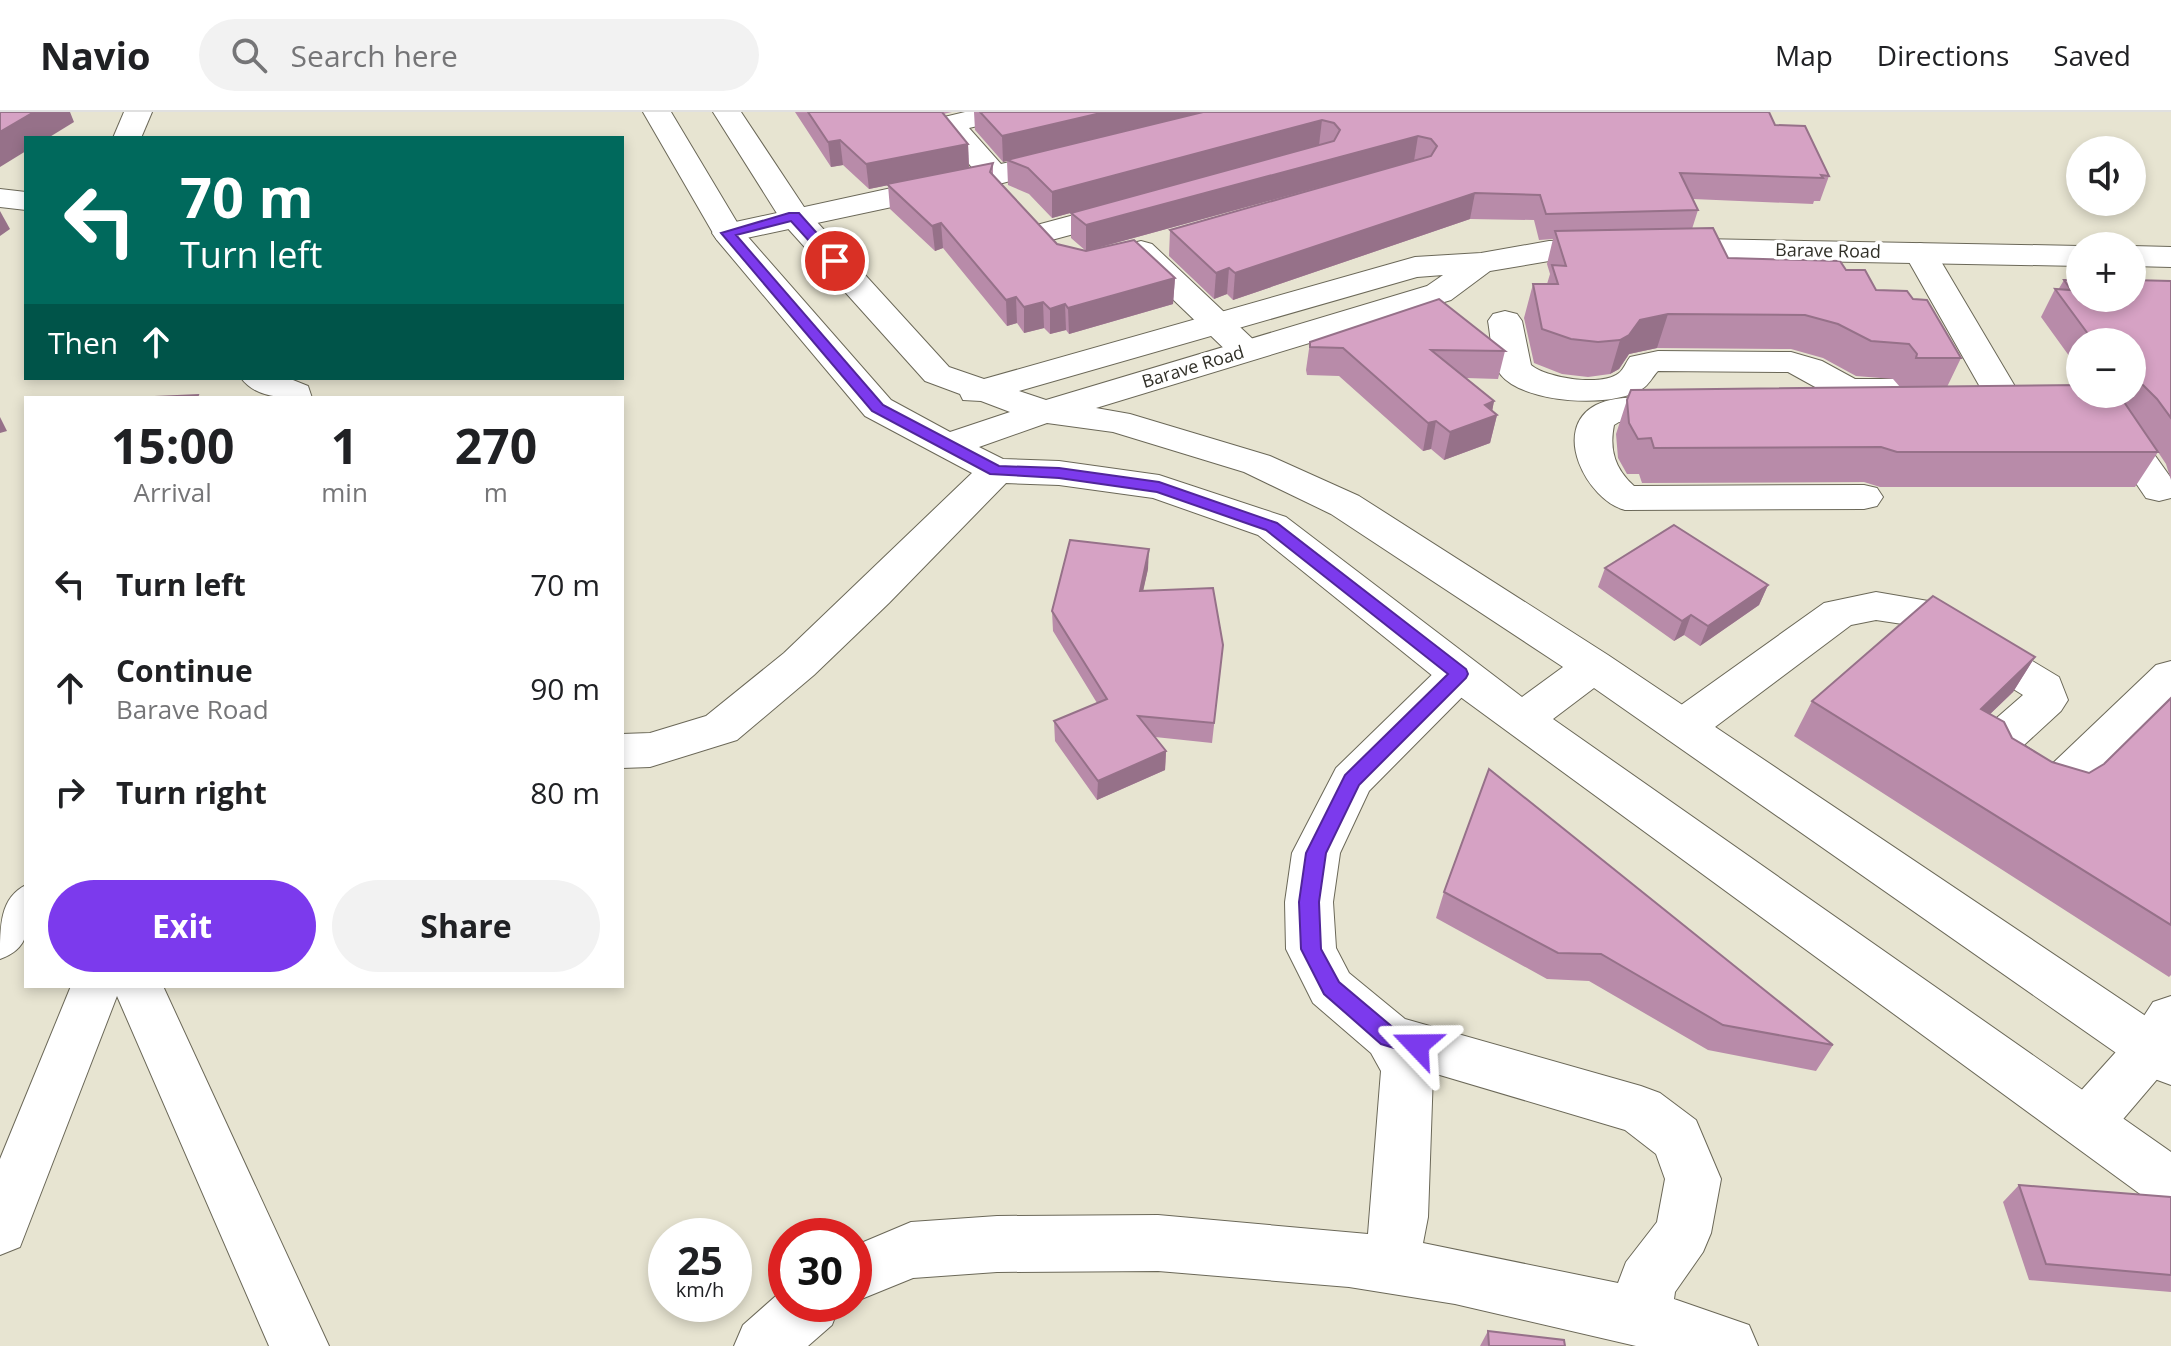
<!DOCTYPE html>
<meta charset="utf-8">
<style>
:root{--surface:#fff;--page:#f2f2f2;--text:#202124;--muted:#757577;--line:#e0e0e0;--accent:#7c3aed}
body{margin:0;font-family:"Open Sans",sans-serif;background:var(--page);color:var(--text);height:100vh;display:flex;flex-direction:column;font-size:30px;white-space:nowrap}
*{box-sizing:border-box;margin:0}
p{font-size:26px;color:var(--muted)}
.icon{flex:none;width:44px;height:44px;fill:none;stroke:currentColor;stroke-width:2;stroke-linecap:round;stroke-linejoin:round}
.map{position:relative;flex:1;overflow:hidden}
.sheet{position:absolute;left:24px;top:284px;width:600px;height:592px;display:flex;flex-direction:column;background:var(--surface);border-radius:0px;box-shadow:0 4px 12px #0003}
.sheet>*{flex:none}
.top-card{position:absolute;left:24px;top:24px;width:600px;height:244px;border-radius:0px;box-shadow:0 4px 12px #0003;background:#00695c;color:#fff;overflow:hidden}
.buttons{position:absolute;left:2066px;top:24px;display:grid;gap:16px}
.buttons a{display:grid;place-items:center;width:80px;height:80px;border-radius:50%;background:var(--surface);box-shadow:0 4px 12px #0003;font-size:40px}
.speed{position:absolute;left:648px;top:1106px;display:flex;gap:16px;font-size:40px;font-weight:700;text-align:center}
.speed>*{display:grid;place-content:center;width:104px;height:104px;border-radius:50%;background:var(--surface);box-shadow:0 4px 12px #0003;line-height:1}
.speed small{font-size:20px;font-weight:400}
.speed .limit{border:12px solid #d22;background:#fff;color:#111}
.pin{position:absolute;display:grid;place-items:center;width:68px;height:68px;color:#fff;margin:-34px;border:4px solid #fff;border-radius:50%;box-shadow:0 2px 8px #0007}
.me{position:absolute;width:88px;margin:-44px;rotate:293deg;stroke-linejoin:round;filter:drop-shadow(0 0 6px #0008)}
.turn{display:flex;align-items:center;gap:28px;height:168px;padding:0 24px;font-size:36px}
.turn .icon{width:104px;height:104px;stroke-width:2.5}
.turn b{display:block;font-size:56px;line-height:68px}
.then{display:flex;align-items:center;height:76px;padding:0 24px;background:#0003;gap:16px;font-size:30px}
.eta{display:flex;justify-content:space-evenly;align-items:center;height:136px;text-align:center}
.eta b{font-size:48px;font-weight:700;line-height:56px}
.cta{display:flex;gap:16px;margin-top:auto;padding:16px 24px}
.cta a{flex:1;height:92px;border-radius:48px;background:var(--accent);color:#fff;font-size:32px;font-weight:700;line-height:92px;text-align:center}
.cta a+a{background:var(--page);color:var(--text)}
ul{padding:0;list-style:none}
li{display:flex;align-items:center;gap:24px;height:104px;padding:0 24px}
li div{flex:1}
li b{display:block;font-size:30px}
li em{font-style:normal}
header{display:flex;align-items:center;gap:48px;box-sizing:border-box;height:112px;padding:0 40px;background:var(--surface);border-bottom:2px solid var(--line)}
header strong{font-size:38px}
nav{display:flex;gap:44px;margin-inline-start:auto;font-size:28px}
.search{width:560px;height:72px;background:var(--page);display:flex;align-items:center;gap:20px;box-sizing:border-box;padding:0 28px;border-radius:44px;color:var(--muted);font-size:30px}
.map>svg:first-child{display:block}
</style>
<header>
<strong>Navio</strong>
<div class="search"><svg class="icon" aria-label="search" viewBox="0 0 24 24"><circle cx="10" cy="10" r="6"/><path d="M15 15l6 6"/></svg>Search here</div>
<nav><a>Map</a><a>Directions</a><a>Saved</a></nav>
</header>
<div class="map">
<svg width="2171" height="1234" viewBox="0 0 2171 1234">
<rect width="100%" height="100%" fill="#e7e4d1"/>
<g fill="none" stroke-linecap="round" stroke-linejoin="round">
<g stroke="#6b6858" stroke-width="2">
<g id="street">
<path d="M965,0h51l-4,6 -43,10 32,36 65,-15 10,3 5,6 -5,6 -81,21 -267,57 -11,-2 -5,-7 5,-7 257,-56 -38,-46 4,-6z"/>
<path d="M0,77l26,3v18l-26,-3z"/>
<path d="M1130,88l11,2 4,7 -4,7 -97,26 -11,-2 -5,-7 5,-7z"/>
<path d="M1141,129l11,3 106,100 5,7 -5,7 -12,3 -12,-3 -100,-96 -16,-1 -5,-7 5,-7z"/>
<path d="M1920,131l11,3 5,7 90,152 -5,8 -13,3 -51,-3 -5,-8 5,-8 27,-3 -80,-141 5,-7z"/>
<path d="M1505,199l12,3 5,7 9,44c15,13 71,22 88,8 5,-4 7,-11 11,-16l28,-6 133,1 31,9 33,18h49l13,3 5,8 -5,8 -13,3h-56l-13,-3 -47,-26 -130,-1c-5,5 -9,14 -16,18 -31,20 -118,14 -141,-14 -10,-12 -10,-39 -13,-54l5,-7z"/>
<path d="M1682,287l13,3 5,8 -5,8 -13,3 -63,1 -5,3c-5,25 1,44 20,61l230,-1 13,3 6,9 -6,9 -13,3 -239,1c-38,-10 -75,-81 -29,-105 23,-12 61,-6 86,-6z"/>
<path d="M2111,297l13,3 47,66v20l-12,3 -13,-3 -53,-78 5,-8z"/>
<path d="M1876,480l58,10 125,75 9,23 -7,11 -37,34 28,19 104,-99 15,-4v41l-95,94 -16,5 -31,-7 -39,-24 -12,-29 6,-12 39,-34 -114,-70 -33,-5 -25,5 -152,114 -16,4 -16,-4 -6,-12 6,-12 157,-112z"/>
<path d="M1459,547l15,4 6,11 -6,11 -105,106 -29,62 -7,49 3,46 13,25 56,46 236,67 19,7 36,27 25,59 -10,54 -8,19 -28,40 -1,7 75,26 9,21h-122l-181,-42 -106,-17 -191,-16 -161,1 -84,6 -59,24v-56l57,-24 86,-6 161,-1 210,19 13,-163 -10,-18 -58,-50 -27,-54 -1,-47 7,-49 44,-85 108,-105zM1433,961l192,57 31,24 9,25 -8,43 -31,40 -8,21 -195,-40 5,-26z"/>
<path d="M26,773c0,34 11,61 -26,74 0,-34 0,-61 26,-74z"/>
<path d="M71,874h92l166,360h-60l-152,-350 -97,251 -20,8v-96z"/>
<path d="M2171,884v67l-64,75 -19,8 -19,-8 -8,-17 8,-17 64,-71 20,-31z"/>
<path d="M786,1175v17h54l-8,21 -24,21h-74l9,-21z"/>
</g>
</g>
<g stroke="#6b6858" stroke-width="2">
<g id="secondary">
<path d="M124,0h28l-11,26h-28z"/>
<path d="M643,0h28l70,117 150,171 59,32 60,-20 -29,-11 -18,-1 -3,-6 -35,-13 -142,-158 -70,-111h28l65,98 143,157 35,12 431,-122 66,-4 68,-12 96,-3 435,8v20l-435,-8 -96,3 -59,10 -39,29 -355,108 34,6 140,42 89,40 249,159 563,378v52l-19,-7 -558,-390 -41,31 618,433v58l-20,-8 -707,-517 -186,-150 -105,-37 -94,-13 -53,-2 -117,120 -75,72 -77,65 -87,27 -28,1v-34l28,-1 56,-17 78,-63 188,-180 -107,-57 -148,-176zM1443,163l-16,11 -381,114 -27,-9 398,-114zM1047,311l66,9 131,40 87,42 232,153 -41,30 -236,-180 -127,-42 -100,-14 -56,-2 -24,-12z"/>
<path d="M2132,134l39,1v20l-39,-1z"/>
<path d="M241,266h47l20,8 4,12c-24,0 -55,2 -71,-20z"/>
</g>
</g>
<use href="#street" fill="#fff" fill-rule="evenodd"/>
<use href="#secondary" fill="#fff" fill-rule="evenodd"/>
</g>
<g fill="#b88ba9">
<path d="M795,0h157l-9,2 25,30 1,24 24,-5v13l64,68 118,34 -2,26 -104,30 -3,-4 -16,4 -6,-6 -20,5 -7,-10 -10,3 -64,-78 -8,3 -45,-42 -2,-24 -19,4 -26,-24 -12,2z"/>
<path d="M974,0h795l6,13 54,51 -9,25h-6l-1,3 -120,-5 5,11 -6,19 36,29 118,12 30,20 37,9 48,59 -14,29 133,7h52v-52h-52v29l-39,-54 14,-28 3,1 6,-10 107,1v199l-5,-16 -8,-12 -23,35h-255l-16,-5 -222,1 -3,-9h-12l-9,-16 -2,-24 11,-34 273,-13 -7,-8 -37,-3 -33,-18 -32,-9 -134,-1 -28,6 -10,15 -9,5 -22,3 -26,-3 -28,-11 -10,-45 9,-34h14l3,-10 -3,-10 6,-25 -14,1 -5,-20 -64,-1 -237,81 -6,-6 -13,5 -45,-43 1,-26 245,-69 -329,90 -15,-13v-25l38,-11 -57,16 -23,-24 -21,-9 -1,-24 -4,1 -28,-32z"/>
<path d="M1310,230l195,9 -7,28 -32,-1 28,23 -2,10 5,4 -7,28 -46,17 -13,-11 -8,2 -84,-75 -32,-1 -1,-5z"/>
<path d="M1605,456l163,17 -9,20 -59,41 -16,-11 -10,6 -76,-54z"/>
<path d="M1148,457l-5,21 80,55 -11,98 -57,-6 11,14 -1,19 -68,30 -42,-59 -1,-20 43,-18 -44,-72 -1,-20z"/>
<path d="M2035,545l-22,35 -23,22 22,24 40,24 37,11 15,-9 67,-66v277l-2,2 -375,-241 18,-35z"/>
<path d="M1444,780l389,153 -17,26 -108,-21 -119,-69 -42,-2 -111,-61z"/>
<path d="M2019,1073l152,12v95l-142,-12 -26,-78z"/>
<path d="M1488,1219l77,15h-85z"/>
</g>
<g fill="#967189">
<path d="M34,0h36l4,10 -26,16h-22v13l-26,16v-35z"/>
<path d="M1105,0h102l-204,50 -1,-26z"/>
<path d="M1322,8l-3,25 -267,73v-26z"/>
<path d="M1418,24l-4,25 -328,90v-26z"/>
<path d="M840,28l3,25 -12,2 -3,-25z"/>
<path d="M968,32l1,25 -100,20 -3,-25z"/>
<path d="M1475,81l-5,26 -237,81 2,-27z"/>
<path d="M0,99l10,18 -10,7z"/>
<path d="M941,111l2,25 -8,3 -3,-25z"/>
<path d="M1229,156l-2,26 -13,5 2,-26z"/>
<path d="M1175,166l-2,26 -104,30 -1,-26z"/>
<path d="M1016,185l1,26 -10,3 -1,-26z"/>
<path d="M1043,190l1,26 -20,5v-26z"/>
<path d="M1065,192l1,26 -16,4v-25z"/>
<path d="M1668,202l-11,34 -28,6 -10,15 -9,5 10,-34 20,-20z"/>
<path d="M1494,289l-3,16 6,-2 -7,28 -46,17 6,-28 35,-27z"/>
<path d="M0,305l7,14 -7,2z"/>
<path d="M1436,309l-5,28 -8,2 5,-28z"/>
<path d="M1149,437l-1,20 -9,41 1,-19z"/>
<path d="M1768,473l-9,20 -59,41 8,-20z"/>
<path d="M1691,503l-7,20 -10,6 8,-20z"/>
<path d="M2035,545l-22,35 -54,52 22,-35z"/>
<path d="M1166,639l-1,19 -68,30 1,-19z"/>
</g>
<g fill="#d6a2c4" stroke="#967189" stroke-width="2">
<path d="M0,0h34l-34,20z"/>
<path d="M808,0h134l26,32 -102,20 -26,-24 -12,2z"/>
<path d="M980,0h125l-103,24z"/>
<path d="M1203,0h566l6,13 30,1 24,50 -8,-1 2,3 -143,-5 18,37 -152,4 -6,-19 -65,-2 -240,80 -6,-5 -13,5 -46,-43 261,-74 6,-10 -6,-7 -13,-3 -332,89 -15,-12 263,-72 6,-11 -6,-7 -12,-3 -270,72 -24,-24 -21,-8z"/>
<path d="M993,51l-3,9 67,72 29,7 48,-11 41,38 -107,30 -3,-4 -15,5 -7,-7 -19,5 -8,-10 -10,3 -65,-77 -9,3 -45,-42z"/>
<path d="M1713,116l15,30 112,3 6,9h19l11,20 31,1 6,8 14,1 34,58h-45l1,-4 -8,-10 -38,-3 -33,-17 -33,-9 -137,-1 -28,6 -11,15 -9,5 -22,2 -27,-3 -29,-10 -9,-45h25l-6,-19 14,1 -11,-35z"/>
<path d="M2064,168h16v18h52v-18l39,1v137l-14,-19 -15,-15 -10,-6v-36h-38l-39,-53 16,1z"/>
<path d="M1439,187l66,52 -74,-1 63,51 -9,4 12,10 -47,17 -14,-11 -8,2 -85,-75 -33,-1v-5z"/>
<path d="M2080,273v9h32l12,8 34,50h-261l-16,-5 -227,1 -3,-10 -13,1 -9,-16 -2,-23 4,-10z"/>
<path d="M198,283l-1,3h-65z"/>
<path d="M1674,413l94,60 -60,41 -17,-11 -9,6 -77,-53z"/>
<path d="M1070,428l79,9 -9,42 73,-3 10,57 -9,78 -76,-7 28,35 -68,30 -44,-60 53,-22 -55,-88z"/>
<path d="M1933,484l102,61 -54,52 23,13 8,16 40,24 37,11 15,-9 67,-66v227l-359,-224z"/>
<path d="M1489,657l344,276 -110,-20 -122,-71 -43,-1 -114,-61z"/>
<path d="M2019,1073l152,12v78l-125,-11z"/>
<path d="M1488,1219l76,9 1,6h-76z"/>
</g>
<path fill="#7c3aed" stroke="#51269a" stroke-width="2" d="M789,101h10l40,45v6h-9l-39,-43 -55,14 147,170 116,61 60,2 100,14 118,41 189,146 2,5 -2,4 -107,107 -33,68 -7,49 2,47 18,33 57,48 29,9 3,6 -3,7 -8,3 -36,-11 -57,-50 -23,-45 -2,-47 7,-49 39,-78 103,-101 -182,-144 -109,-38 -98,-14 -69,-4 -118,-63 -151,-178z"/>
<g text-anchor="middle" stroke-width="7" stroke-linejoin="round" paint-order="stroke">
<g font-size="18" fill="#313028" stroke="#fff">
<text transform="translate(1828 139) rotate(1)" y="6">Barave Road</text>
<text transform="translate(1193 255) rotate(-17)" y="6">Barave Road</text>
</g>
</g>
</svg>
<div class="buttons">
<a><svg class="icon" aria-label="sound" viewBox="0 0 24 24"><path d="M4 9h4l5-4v14l-5-4H4zM17 9q2 3 0 6"/></svg></a>
<a>+</a>
<a>−</a>
</div>
<div class="speed"><div>25<small>km/h</small></div><div class="limit">30</div></div>
<div class="pin" style="left:835px;top:149px;background:#d93025"><svg class="icon" aria-label="arrive" viewBox="0 0 24 24"><path d="M6 21V4h12l-3 4 3 4H6"/></svg></div>
<svg class="me" style="left:1417px;top:933px" viewBox="-20 -20 40 40"><path d="M0-17L14 15 0 8-14 15z" fill="#7c3aed" stroke="#fff" stroke-width="4"/></svg>
<div class="top-card">
<div class="turn"><svg class="icon" aria-label="left" viewBox="0 0 24 24"><path d="M17 20v-9H6M10 6l-5 5 5 5"/></svg><div><b>70 m</b>Turn left</div></div>
<div class="then">Then<svg class="icon" aria-label="ahead" viewBox="0 0 24 24"><path d="M12 20V5M6 11l6-6 6 6"/></svg></div>
</div>
<section class="sheet">
<div class="eta">
<div><b>15:00</b><p>Arrival</p></div>
<div><b>1</b><p>min</p></div>
<div><b>270</b><p>m</p></div>
</div>
<ul>
<li><svg class="icon" aria-label="left" viewBox="0 0 24 24"><path d="M17 20v-9H6M10 6l-5 5 5 5"/></svg><div><b>Turn left</b></div><em>70 m</em></li>
<li><svg class="icon" aria-label="ahead" viewBox="0 0 24 24"><path d="M12 20V5M6 11l6-6 6 6"/></svg><div><b>Continue</b><p>Barave Road</p></div><em>90 m</em></li>
<li><svg class="icon" aria-label="right" viewBox="0 0 24 24"><path d="M7 20v-9h11M14 6l5 5-5 5"/></svg><div><b>Turn right</b></div><em>80 m</em></li>
</ul>
<div class="cta"><a>Exit</a><a>Share</a></div>
</section>
</div>
